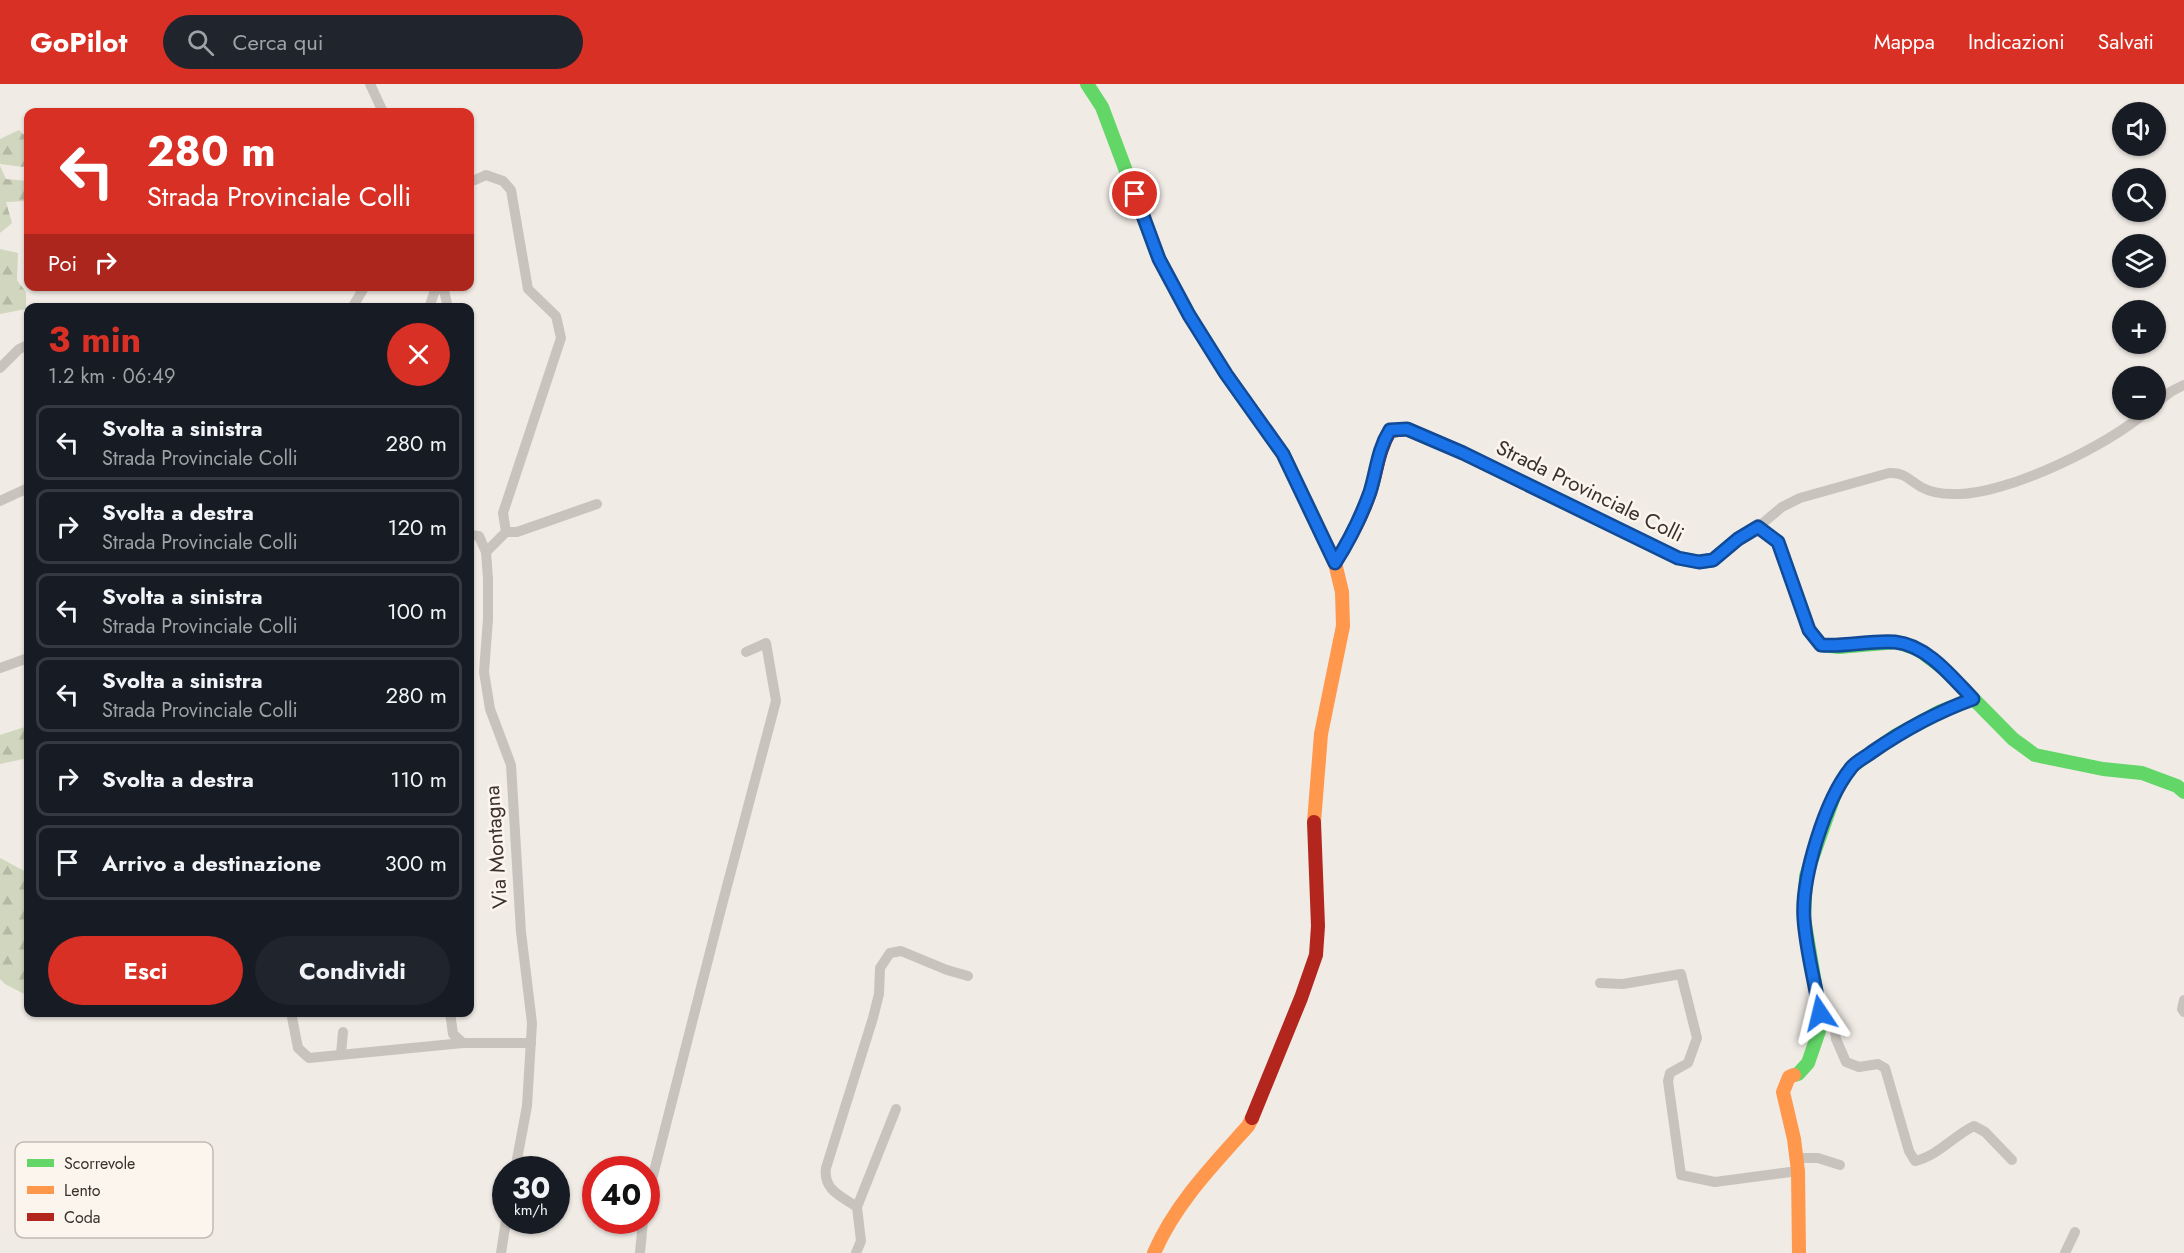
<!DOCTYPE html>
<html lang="it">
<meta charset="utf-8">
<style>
:root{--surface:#171b24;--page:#20242c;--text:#f1f3f6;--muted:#9ea1a6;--line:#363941;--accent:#d93025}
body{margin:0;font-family:Jost,sans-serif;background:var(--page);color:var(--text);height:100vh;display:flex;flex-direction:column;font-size:22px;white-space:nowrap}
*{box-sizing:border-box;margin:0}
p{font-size:20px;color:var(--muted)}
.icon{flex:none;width:33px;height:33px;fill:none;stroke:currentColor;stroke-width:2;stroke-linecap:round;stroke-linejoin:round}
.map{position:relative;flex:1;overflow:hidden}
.sheet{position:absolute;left:24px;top:219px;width:450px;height:714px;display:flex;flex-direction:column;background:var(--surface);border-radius:12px;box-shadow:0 2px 4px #0004}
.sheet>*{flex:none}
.hud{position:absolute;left:24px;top:24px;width:450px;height:183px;border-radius:12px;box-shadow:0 2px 4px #0004;background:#d93025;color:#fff;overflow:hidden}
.buttons{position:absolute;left:2112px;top:18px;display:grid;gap:12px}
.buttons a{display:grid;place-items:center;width:54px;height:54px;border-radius:50%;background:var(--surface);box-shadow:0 2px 4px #0004;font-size:30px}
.speed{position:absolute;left:492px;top:1072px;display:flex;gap:12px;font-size:30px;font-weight:700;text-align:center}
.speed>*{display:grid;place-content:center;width:78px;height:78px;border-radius:50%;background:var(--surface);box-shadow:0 2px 4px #0004;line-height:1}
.speed small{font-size:15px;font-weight:400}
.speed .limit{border:9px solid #d22;background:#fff;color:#111}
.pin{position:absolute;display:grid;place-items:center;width:51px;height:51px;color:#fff;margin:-26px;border:3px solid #fff;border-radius:50%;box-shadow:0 2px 6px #0007}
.me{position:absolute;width:66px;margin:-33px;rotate:350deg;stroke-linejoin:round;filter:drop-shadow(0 0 4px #0008)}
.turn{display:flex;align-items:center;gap:21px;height:126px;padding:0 24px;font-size:27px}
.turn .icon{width:78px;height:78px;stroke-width:2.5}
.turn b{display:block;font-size:42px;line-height:51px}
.then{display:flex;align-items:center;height:57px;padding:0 24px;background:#0003;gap:12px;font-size:22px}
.round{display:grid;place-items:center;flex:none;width:63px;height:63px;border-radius:32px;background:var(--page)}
.overview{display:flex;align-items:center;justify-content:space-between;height:102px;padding:0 24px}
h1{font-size:36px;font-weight:700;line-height:45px;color:var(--accent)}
.button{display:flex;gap:12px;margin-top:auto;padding:12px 24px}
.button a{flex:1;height:69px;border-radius:36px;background:var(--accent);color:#fff;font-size:24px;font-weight:700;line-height:69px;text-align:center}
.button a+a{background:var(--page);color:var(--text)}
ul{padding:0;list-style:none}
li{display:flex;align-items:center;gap:18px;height:75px;margin:0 12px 9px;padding:0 12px;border:3px solid var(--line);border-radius:12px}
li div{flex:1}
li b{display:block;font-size:22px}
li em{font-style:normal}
header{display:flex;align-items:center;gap:36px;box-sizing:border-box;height:84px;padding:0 30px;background:var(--accent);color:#fff}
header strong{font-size:28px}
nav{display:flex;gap:33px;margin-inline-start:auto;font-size:21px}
.search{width:420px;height:54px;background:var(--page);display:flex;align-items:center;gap:15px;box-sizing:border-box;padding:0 21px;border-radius:33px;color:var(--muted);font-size:22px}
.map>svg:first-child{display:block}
</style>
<header>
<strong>GoPilot</strong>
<div class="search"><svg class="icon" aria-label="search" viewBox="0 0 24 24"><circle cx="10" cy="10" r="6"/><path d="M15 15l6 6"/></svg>Cerca qui</div>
<nav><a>Mappa</a><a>Indicazioni</a><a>Salvati</a></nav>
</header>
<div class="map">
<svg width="2184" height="1169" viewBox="0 0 2184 1169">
<defs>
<pattern id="forest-firs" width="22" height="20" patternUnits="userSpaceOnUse" patternTransform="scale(1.5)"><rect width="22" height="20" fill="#d1d6bf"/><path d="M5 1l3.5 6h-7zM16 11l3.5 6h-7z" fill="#b4b8a4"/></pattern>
</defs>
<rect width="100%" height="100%" fill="#f0ebe5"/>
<g fill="url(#forest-firs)">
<path d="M19,46l9,9v22l-5,6 -23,-3v-25z"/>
<path d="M0,82l6,13 22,2v20l-22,1 6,21 -12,10z"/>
<path d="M0,165l18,4 -1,27 9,12v17l-26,5z"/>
<path d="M28,642v32l-28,6v-29z"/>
<path d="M0,774l28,15v123l-23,-12 -5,-5z"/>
</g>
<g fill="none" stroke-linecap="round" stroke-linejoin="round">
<g stroke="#c9c3be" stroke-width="10">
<path d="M370,0l13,28"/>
<path d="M475,96l11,-5 17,6 8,9 17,99 28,27 5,22 -58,175 3,19 -20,20"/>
<path d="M443,202l5,22"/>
<path d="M352,224l13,-22"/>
<path d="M429,224l5,-15 6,-7"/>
<path d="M0,284l19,-19 9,-4"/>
<path d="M2156,319l16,-12 12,-6"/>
<path d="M0,417l28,-13"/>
<path d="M1758,443l24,-20 18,-9 89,-25c15,-1 20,7 32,14 9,5 22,7 32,7 50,3 159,-50 195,-84"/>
<path d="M506,448h11l80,-28"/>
<path d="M470,451l9,1 7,16 2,27v40l-4,53 6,37 21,56 10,167 11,91 -5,83 -12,64"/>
<path d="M0,584l28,-10"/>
<path d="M1600,899l23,1 58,-10 16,64 -9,25 -18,10 -2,8 13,94 34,7 83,-11"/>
<path d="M2184,916l-2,9 2,3"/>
<path d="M291,928l7,36 11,10 154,-15"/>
<path d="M450,928l3,22 10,9h68"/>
<path d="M1819,937l15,2 2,16 10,23 13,5 19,-3 7,4 24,83 6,10c23,-5 38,-25 59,-35l11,6 27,28"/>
<path d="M341,970l2,-22"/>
<path d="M1796,1074h22l22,7"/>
<path d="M646,1119l76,-298 54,-204 -10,-58 -20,9"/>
<path d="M857,1123l39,-98"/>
<path d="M501,1169l5,-32"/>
<path d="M640,1169l3,-32"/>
<path d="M856,1169l5,-12 -4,-34c-16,-11 -34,-17 -31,-39l47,-150 6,-24 1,-26 10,-15 11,-2 46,19 21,6"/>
<path d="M2065,1169l10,-21"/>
</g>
<g stroke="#63d668" stroke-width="14">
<path d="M1087,0l15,23 57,152 30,56 37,59 57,80 29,60"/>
<path d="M1524,399l154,75 21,4 14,-2 25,-21 20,-12 20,15 31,88 12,15 18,2 58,-5 22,8 26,20 68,69 22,16 68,14 39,4 35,13 7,6"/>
<path d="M1794,991l4,-1 10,-11 11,-32 1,-18 -16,-95 2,-42 30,-85 15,-24 44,-31 46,-25 32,-12"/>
</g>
<g stroke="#ff974d" stroke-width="14">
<path d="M1312,430l23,49 7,29 1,34 -22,108 -7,88"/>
<path d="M1794,991l-5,2 -6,15 11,47 4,32 1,82"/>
<path d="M1154,1169c21,-49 59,-88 94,-127l4,-8"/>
</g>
<g stroke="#b3261e" stroke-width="14">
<path d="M1335,479c14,-23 28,-47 36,-73 6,-20 8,-40 19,-59l17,-2 56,24 61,30"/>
<path d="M1252,1034l49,-120 15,-43 2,-29 -4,-104"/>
</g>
</g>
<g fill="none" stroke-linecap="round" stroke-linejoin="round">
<g stroke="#114b97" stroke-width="15">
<path id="route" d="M1135,110l24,65 30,56 37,59 57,80 52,109c14,-22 26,-46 35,-71 7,-22 7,-41 20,-62l17,-1 56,24 215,105 21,4 14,-2 25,-21 20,-12 20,15 31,88 12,15c25,2 50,-5 74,-3 32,3 57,35 78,57 -36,13 -69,31 -101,53 -6,5 -16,9 -21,16 -26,32 -50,110 -47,151 2,31 11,63 16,94"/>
</g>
<use href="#route" stroke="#1a73e8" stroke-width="10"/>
</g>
<g text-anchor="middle" stroke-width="5" stroke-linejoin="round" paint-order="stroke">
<g font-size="21" fill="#3b302b" stroke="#fbf5ee">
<text transform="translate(1590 407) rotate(26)" y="7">Strada Provinciale Colli</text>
<text transform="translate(496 763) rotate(-94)" y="7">Via Montagna</text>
</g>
</g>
<rect x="15" y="1058" width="198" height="96" rx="9" fill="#fbf5ee" stroke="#c1bab4" stroke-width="1.5"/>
<rect x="27" y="1075" width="27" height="8" fill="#63d668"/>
<rect x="27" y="1102" width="27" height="8" fill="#ff974d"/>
<rect x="27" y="1129" width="27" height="8" fill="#b3261e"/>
<g font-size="16" fill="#3b302b">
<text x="64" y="1085">Scorrevole</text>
<text x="64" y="1112">Lento</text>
<text x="64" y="1139">Coda</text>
</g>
</svg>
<div class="buttons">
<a><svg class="icon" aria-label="sound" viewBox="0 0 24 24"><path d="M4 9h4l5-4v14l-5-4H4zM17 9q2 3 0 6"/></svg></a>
<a><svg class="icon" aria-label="search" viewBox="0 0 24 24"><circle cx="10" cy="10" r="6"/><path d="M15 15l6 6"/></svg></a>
<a><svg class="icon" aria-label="layers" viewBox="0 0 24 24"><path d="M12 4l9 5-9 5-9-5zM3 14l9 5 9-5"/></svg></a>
<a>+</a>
<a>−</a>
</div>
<div class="speed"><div>30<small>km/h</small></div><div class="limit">40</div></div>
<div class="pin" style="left:1135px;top:110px;background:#d93025"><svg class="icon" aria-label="arrive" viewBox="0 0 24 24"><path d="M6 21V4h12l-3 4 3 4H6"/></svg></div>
<svg class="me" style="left:1820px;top:929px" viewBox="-20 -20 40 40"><path d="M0-17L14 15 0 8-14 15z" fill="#1a73e8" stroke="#fff" stroke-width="4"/></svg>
<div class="hud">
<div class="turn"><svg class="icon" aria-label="left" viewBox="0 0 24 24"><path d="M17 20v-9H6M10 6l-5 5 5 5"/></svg><div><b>280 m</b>Strada Provinciale Colli</div></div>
<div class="then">Poi<svg class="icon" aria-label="right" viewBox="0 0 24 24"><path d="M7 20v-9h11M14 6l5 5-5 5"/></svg></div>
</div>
<section class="sheet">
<div class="overview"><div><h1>3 min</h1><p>1.2 km · 06:49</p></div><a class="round" style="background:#d93025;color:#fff"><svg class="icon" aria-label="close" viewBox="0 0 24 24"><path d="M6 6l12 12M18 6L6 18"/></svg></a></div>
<ul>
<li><svg class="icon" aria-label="left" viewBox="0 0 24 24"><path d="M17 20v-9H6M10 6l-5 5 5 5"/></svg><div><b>Svolta a sinistra</b><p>Strada Provinciale Colli</p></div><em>280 m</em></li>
<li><svg class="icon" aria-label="right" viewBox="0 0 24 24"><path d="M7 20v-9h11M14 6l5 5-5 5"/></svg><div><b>Svolta a destra</b><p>Strada Provinciale Colli</p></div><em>120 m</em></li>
<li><svg class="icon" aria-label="left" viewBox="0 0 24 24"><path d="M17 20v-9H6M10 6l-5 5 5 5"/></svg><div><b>Svolta a sinistra</b><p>Strada Provinciale Colli</p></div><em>100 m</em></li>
<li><svg class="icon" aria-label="left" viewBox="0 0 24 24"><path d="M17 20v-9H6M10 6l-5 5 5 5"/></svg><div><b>Svolta a sinistra</b><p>Strada Provinciale Colli</p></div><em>280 m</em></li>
<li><svg class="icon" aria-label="right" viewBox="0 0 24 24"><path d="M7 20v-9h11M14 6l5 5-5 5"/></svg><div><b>Svolta a destra</b></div><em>110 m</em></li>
<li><svg class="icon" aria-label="arrive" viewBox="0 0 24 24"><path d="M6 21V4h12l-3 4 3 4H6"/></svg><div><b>Arrivo a destinazione</b></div><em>300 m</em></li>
</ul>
<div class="button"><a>Esci</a><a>Condividi</a></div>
</section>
</div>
